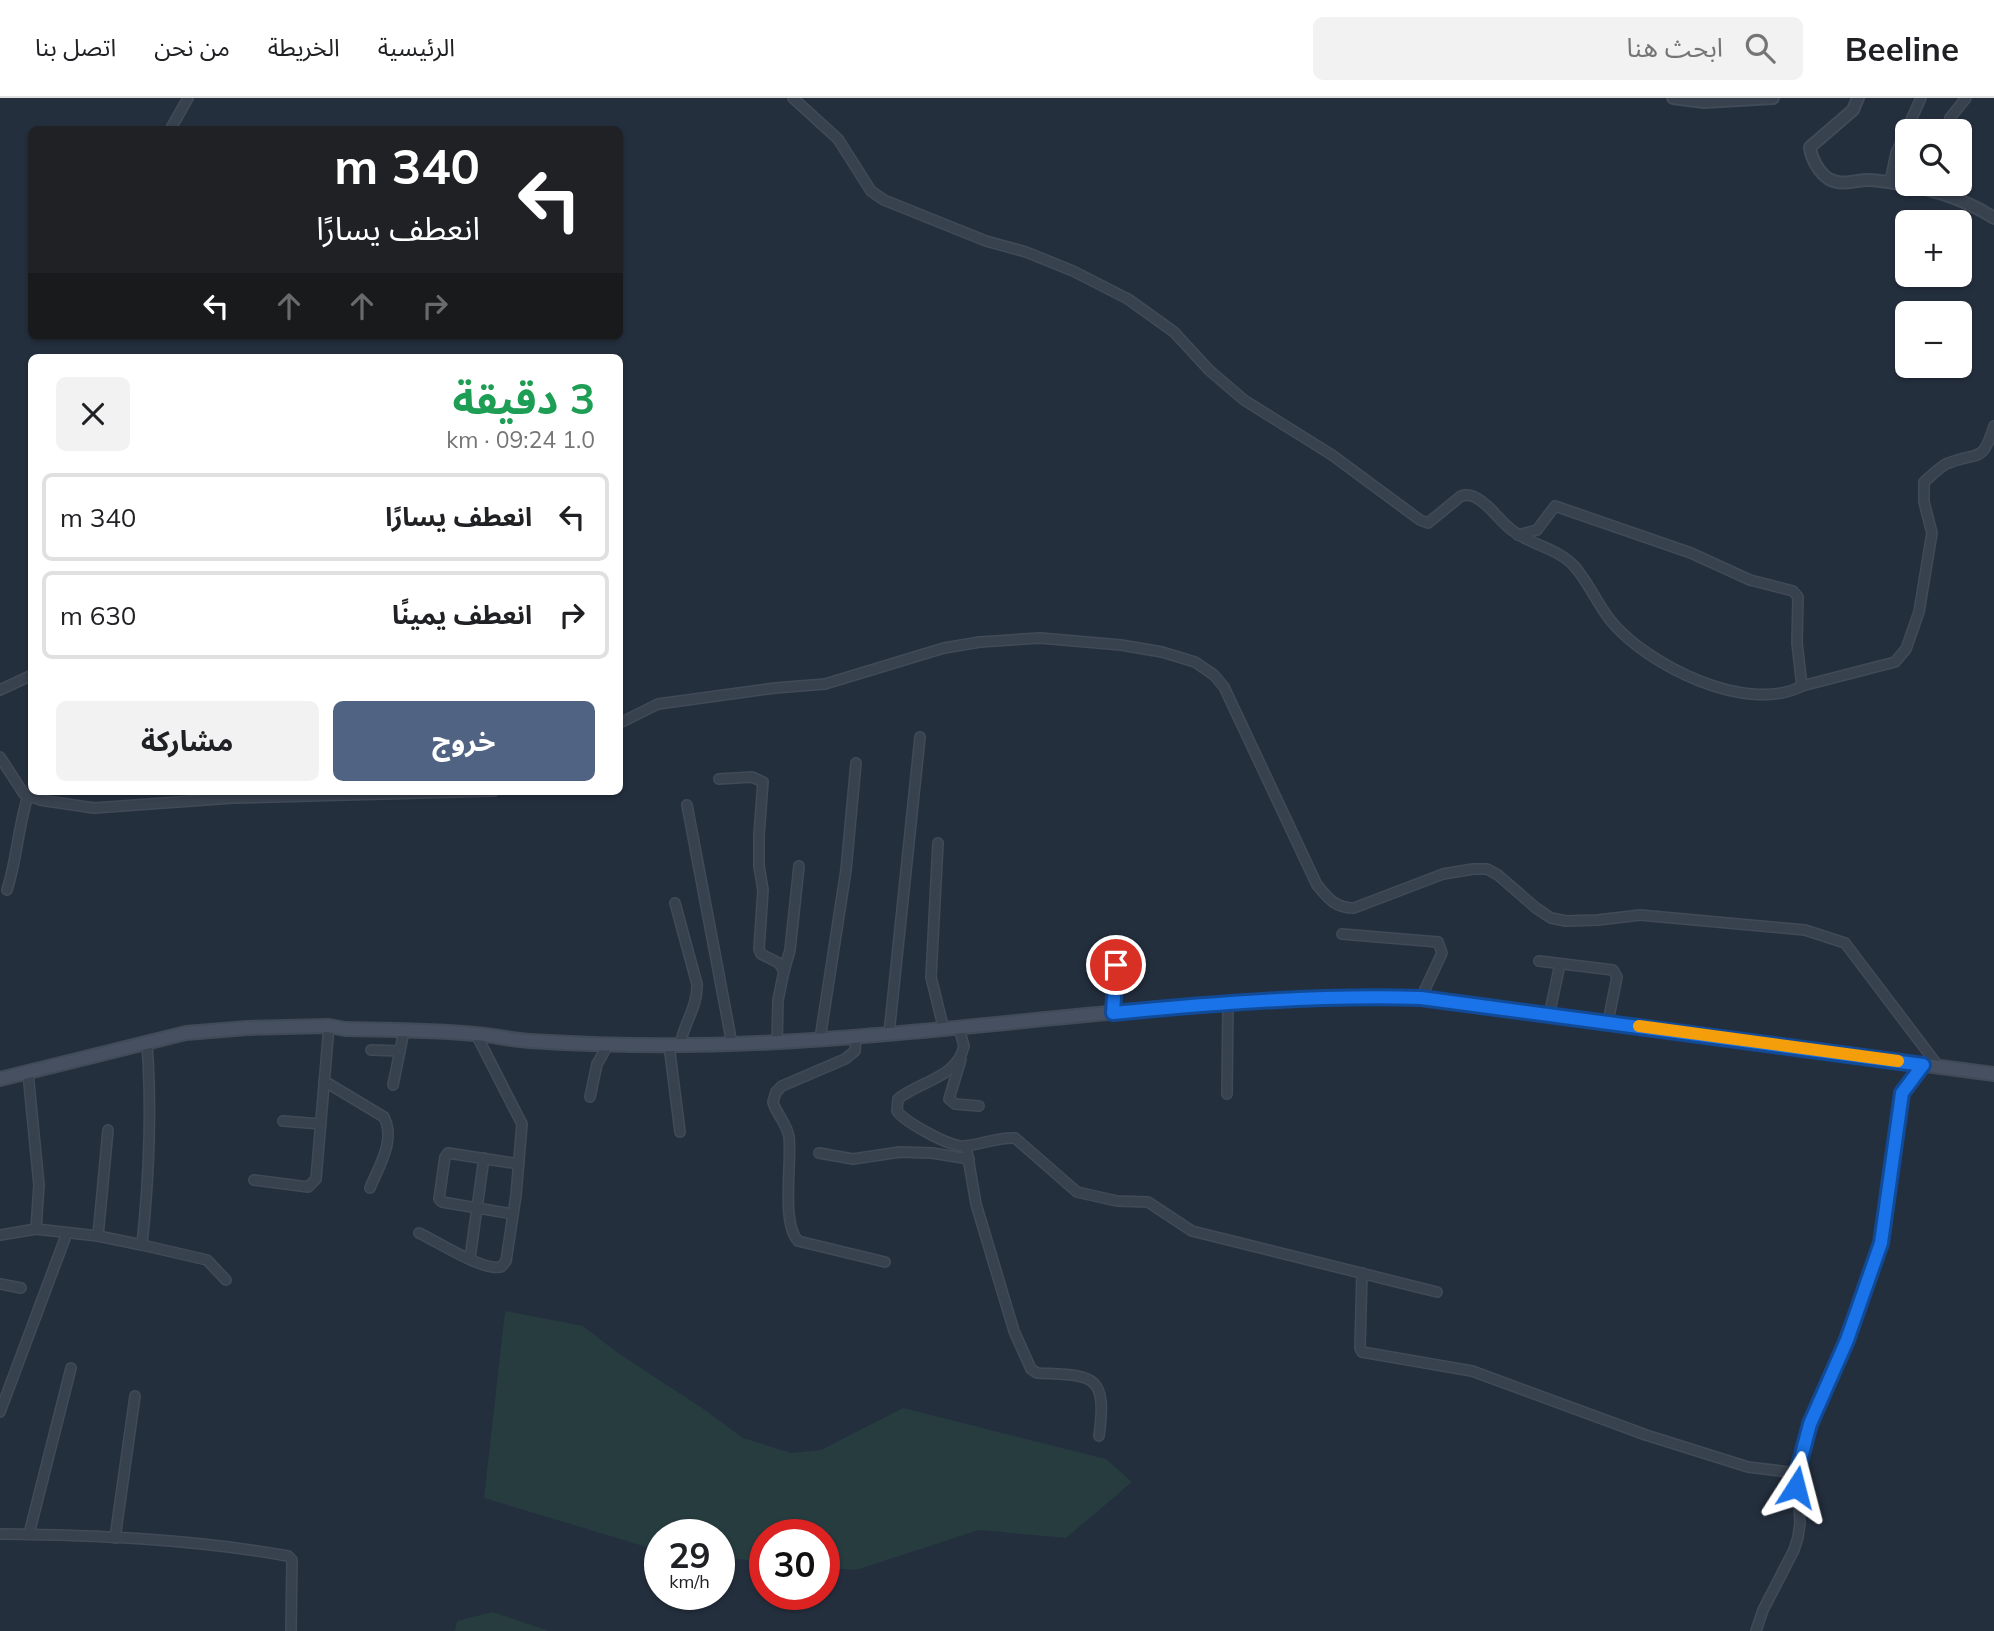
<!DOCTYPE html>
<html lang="ar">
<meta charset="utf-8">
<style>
:root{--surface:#fff;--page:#f2f2f2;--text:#202124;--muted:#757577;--line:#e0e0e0;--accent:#506383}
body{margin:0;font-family:Mulish,"Noto Sans Arabic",sans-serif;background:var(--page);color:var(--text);direction:rtl;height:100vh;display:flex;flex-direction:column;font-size:26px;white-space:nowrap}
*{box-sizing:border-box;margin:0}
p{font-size:23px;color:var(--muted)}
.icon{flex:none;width:38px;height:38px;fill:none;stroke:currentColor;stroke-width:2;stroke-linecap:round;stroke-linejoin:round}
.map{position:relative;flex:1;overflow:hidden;direction:ltr}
.details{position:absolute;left:28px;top:256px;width:595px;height:441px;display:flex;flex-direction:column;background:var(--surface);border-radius:10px;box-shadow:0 2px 5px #0004;direction:rtl}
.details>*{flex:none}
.banner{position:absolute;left:28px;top:28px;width:595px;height:214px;border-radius:10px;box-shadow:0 2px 5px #0004;direction:rtl;background:#202124;color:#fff;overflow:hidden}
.tools{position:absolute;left:1895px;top:21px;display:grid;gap:14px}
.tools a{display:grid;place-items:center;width:77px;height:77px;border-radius:10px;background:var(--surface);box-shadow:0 2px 5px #0004;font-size:35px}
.speed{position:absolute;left:644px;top:1421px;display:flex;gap:14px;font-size:35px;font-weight:700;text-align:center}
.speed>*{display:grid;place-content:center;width:91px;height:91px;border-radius:50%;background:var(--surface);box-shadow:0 2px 5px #0004;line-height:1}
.speed small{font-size:18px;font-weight:400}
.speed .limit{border:10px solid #d22;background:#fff;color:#111}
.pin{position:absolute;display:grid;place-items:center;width:60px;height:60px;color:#fff;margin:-30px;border:4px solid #fff;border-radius:50%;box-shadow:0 2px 7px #0007}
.me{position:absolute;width:77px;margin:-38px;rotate:9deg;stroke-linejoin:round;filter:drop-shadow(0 0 5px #0008)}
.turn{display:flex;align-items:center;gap:24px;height:147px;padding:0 28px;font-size:32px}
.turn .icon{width:91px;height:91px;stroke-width:2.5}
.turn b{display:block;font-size:49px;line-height:60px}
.lanes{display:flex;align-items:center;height:66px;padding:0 28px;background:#0003;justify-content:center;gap:35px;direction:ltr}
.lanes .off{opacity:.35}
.round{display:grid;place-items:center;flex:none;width:74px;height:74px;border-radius:10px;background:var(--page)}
.summary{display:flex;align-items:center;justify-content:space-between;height:119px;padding:0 28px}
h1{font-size:42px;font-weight:700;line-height:52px;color:#1e9e55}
.cta{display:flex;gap:14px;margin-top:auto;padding:14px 28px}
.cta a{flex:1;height:80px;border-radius:10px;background:var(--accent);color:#fff;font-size:28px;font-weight:700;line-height:80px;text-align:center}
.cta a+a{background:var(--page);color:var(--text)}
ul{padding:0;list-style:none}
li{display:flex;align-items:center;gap:21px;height:88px;margin:0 14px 10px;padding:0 14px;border:4px solid var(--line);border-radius:10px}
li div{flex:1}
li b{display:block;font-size:26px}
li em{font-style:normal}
header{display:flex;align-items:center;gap:42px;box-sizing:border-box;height:98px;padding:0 35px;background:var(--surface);border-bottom:2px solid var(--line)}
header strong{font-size:33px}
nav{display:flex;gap:38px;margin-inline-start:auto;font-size:24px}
.search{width:490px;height:63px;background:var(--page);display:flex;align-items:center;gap:18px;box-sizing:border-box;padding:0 24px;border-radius:10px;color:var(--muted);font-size:26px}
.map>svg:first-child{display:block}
</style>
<header>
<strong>Beeline</strong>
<div class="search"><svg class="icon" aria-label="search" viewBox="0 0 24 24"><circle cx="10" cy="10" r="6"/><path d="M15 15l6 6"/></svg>ابحث هنا</div>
<nav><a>الرئيسية</a><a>الخريطة</a><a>من نحن</a><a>اتصل بنا</a></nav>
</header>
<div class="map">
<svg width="1994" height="1533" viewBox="0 0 1994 1533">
<rect width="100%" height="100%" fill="#242f3e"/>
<g fill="#263c3f">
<path d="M505,1213l78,15 35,27 87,57 38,28 48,15 30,-3 82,-42 203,51 26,23 -66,56 -87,-8 -123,40 -32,-3v-32h-59v27l-46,-5v-22h-59v16l-176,-53z"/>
<path d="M493,1514l56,19h-94l2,-10z"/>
</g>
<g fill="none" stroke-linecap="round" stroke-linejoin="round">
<g stroke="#414a57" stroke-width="12">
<g id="minor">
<path d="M793,0l45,41 33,52 13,9 102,41 40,11 47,19 55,28 46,33 35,38 35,30 88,55 88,65 8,3 33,-27c10,-3 16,2 24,8 11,9 18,21 31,29 19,13 43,16 59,34 14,16 22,37 36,54 36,44 136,94 191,65l93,-24 11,-13 13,-37 13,-79 -8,-31v-20c7,-6 15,-14 22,-18 32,-14 36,2 48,-38"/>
<path d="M1950,20l16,-20"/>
<path d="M170,32l18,-32"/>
<path d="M1890,84l6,-29 25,-55"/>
<path d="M1518,437l19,-5 18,-24 136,47 59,27 43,11 5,6 -1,46 5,43"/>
<path d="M0,592l32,-15"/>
<path d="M620,625l38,-19 117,-16 50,-4 119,-36 36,-6 60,-4 81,7 41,7 33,10 19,13 10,12 93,198c11,13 18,23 37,23l89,-34 30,-5h14l11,6 38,33 15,10 15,3 32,-1 42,-5 165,15 40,13 94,124"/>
<path d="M0,659l24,37 16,6 54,8 139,-10 261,-7"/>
<path d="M719,681l33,-2 11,5 -4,53v31l4,24 -4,59 2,5 18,9 5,8 -6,29 -1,43"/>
<path d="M687,707l45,239"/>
<path d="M938,745l-7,134 13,53"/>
<path d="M7,792c10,-31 11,-63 21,-94"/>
<path d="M675,805l22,81c1,22 -13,39 -17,61"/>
<path d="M1342,836l96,8 4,11 -21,45"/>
<path d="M1539,863l74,9 4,7 -9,45"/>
<path d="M784,873l6,-21 9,-84"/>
<path d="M1113,915l5,-72"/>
<path d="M1549,918l11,-52"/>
<path d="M959,930l5,18c-7,32 -44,35 -66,53l-1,12c8,11 54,37 68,35 18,-2 33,-9 50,-8l62,54 40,9 31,1 44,29 245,61"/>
<path d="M889,936l31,-297"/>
<path d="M856,938l-1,15 -10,8 -63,27 -6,6 -3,10c3,12 14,21 16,35 3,27 -8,85 9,104l87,21"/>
<path d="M820,941l26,-169 10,-107"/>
<path d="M669,947l11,87"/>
<path d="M371,952l29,1"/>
<path d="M961,961l-12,40 6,5 24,2"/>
<path d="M28,975l11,112 -3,44"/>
<path d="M324,983l60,36c12,23 -5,49 -14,71"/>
<path d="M393,987l11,-54"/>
<path d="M1227,996l1,-92"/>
<path d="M590,999l7,-33 11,-19"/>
<path d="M283,1023l38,3"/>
<path d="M966,1048l10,58 38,127 17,38 6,4c54,3 71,-2 62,63"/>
<path d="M819,1055l34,6 47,-7 32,1 37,6"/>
<path d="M254,1082l54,7 8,-8 13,-153"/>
<path d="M513,1116l-71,-12 -3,-3 6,-42 3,-4 71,11"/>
<path d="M419,1135c19,9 63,38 82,34l5,-6 10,-66 6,-71 -46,-90"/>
<path d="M0,1137l36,-6 62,7 44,9 65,15 19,20"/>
<path d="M98,1138l10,-106"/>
<path d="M142,1147c7,-67 10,-135 5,-202"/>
<path d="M470,1160l14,-100"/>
<path d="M1362,1175l-2,75 2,4 110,19 174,64 102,32 49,6"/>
<path d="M0,1186l21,4"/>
<path d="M0,1314l67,-179"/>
<path d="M0,1436c96,1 193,5 288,22l4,4 -1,71"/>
<path d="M29,1436l42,-166"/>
<path d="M115,1440l20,-142"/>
<path d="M1756,1533l7,-21 31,-60 4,-13 2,-14 -3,-50 4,-20 9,-29 37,-84 34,-97 21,-150 21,-28"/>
</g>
</g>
<g stroke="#414a57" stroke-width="14">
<g id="tertiary">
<path d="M1673,0l31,4 69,-4"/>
<path d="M1858,0l-5,12 -43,37c1,11 9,26 19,32 14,8 27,0 42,1 42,4 88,15 123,38"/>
</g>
</g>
<g stroke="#414a57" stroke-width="16">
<path id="secondary" d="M0,981l186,-46 61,-5 82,-2 16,3c43,1 87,1 130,5 18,1 36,6 54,7 82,5 166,6 249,1 214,-11 428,-50 643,-44l573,76"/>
</g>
<use href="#minor" stroke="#38414e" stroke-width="9"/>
<use href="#tertiary" stroke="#38414e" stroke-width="10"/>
<use href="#secondary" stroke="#465061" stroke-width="12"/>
</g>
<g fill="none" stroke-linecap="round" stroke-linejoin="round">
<g stroke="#114b97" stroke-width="18">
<path id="route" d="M1116,867l-3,48c103,-10 205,-18 308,-15l502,67 -21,28 -21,150 -34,97 -37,84 -13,49 -1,14"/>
</g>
<use href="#route" stroke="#1a73e8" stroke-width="12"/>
<path stroke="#f59e0b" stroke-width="12" d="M1639,928l259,35"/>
</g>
</svg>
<div class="tools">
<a><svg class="icon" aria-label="search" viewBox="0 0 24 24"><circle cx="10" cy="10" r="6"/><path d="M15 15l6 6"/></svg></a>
<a>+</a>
<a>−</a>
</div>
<div class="speed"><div>29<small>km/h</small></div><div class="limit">30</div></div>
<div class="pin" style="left:1116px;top:867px;background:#d93025"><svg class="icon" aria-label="arrive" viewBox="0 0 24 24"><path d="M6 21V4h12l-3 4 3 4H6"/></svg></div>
<svg class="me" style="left:1796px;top:1389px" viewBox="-20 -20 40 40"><path d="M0-17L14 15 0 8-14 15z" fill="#1a73e8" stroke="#fff" stroke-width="4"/></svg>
<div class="banner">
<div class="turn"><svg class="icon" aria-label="left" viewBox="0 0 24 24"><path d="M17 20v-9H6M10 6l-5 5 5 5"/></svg><div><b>340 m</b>انعطف يسارًا</div></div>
<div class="lanes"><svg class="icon" aria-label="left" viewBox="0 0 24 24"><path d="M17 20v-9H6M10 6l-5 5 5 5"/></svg><svg class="icon off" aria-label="ahead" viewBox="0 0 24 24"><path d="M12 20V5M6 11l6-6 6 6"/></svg><svg class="icon off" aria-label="ahead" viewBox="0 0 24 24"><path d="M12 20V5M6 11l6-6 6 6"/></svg><svg class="icon off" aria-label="right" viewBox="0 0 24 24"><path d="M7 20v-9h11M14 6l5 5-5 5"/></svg></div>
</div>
<section class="details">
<div class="summary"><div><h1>3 دقيقة</h1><p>1.0 km · 09:24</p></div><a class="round"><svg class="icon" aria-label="close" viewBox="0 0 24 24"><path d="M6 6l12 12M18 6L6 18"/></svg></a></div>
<ul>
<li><svg class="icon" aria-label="left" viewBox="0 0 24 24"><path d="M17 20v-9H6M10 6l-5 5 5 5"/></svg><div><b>انعطف يسارًا</b></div><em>340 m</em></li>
<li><svg class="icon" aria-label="right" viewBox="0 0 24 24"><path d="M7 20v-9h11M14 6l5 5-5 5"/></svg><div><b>انعطف يمينًا</b></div><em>630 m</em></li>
</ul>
<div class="cta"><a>خروج</a><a>مشاركة</a></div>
</section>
</div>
